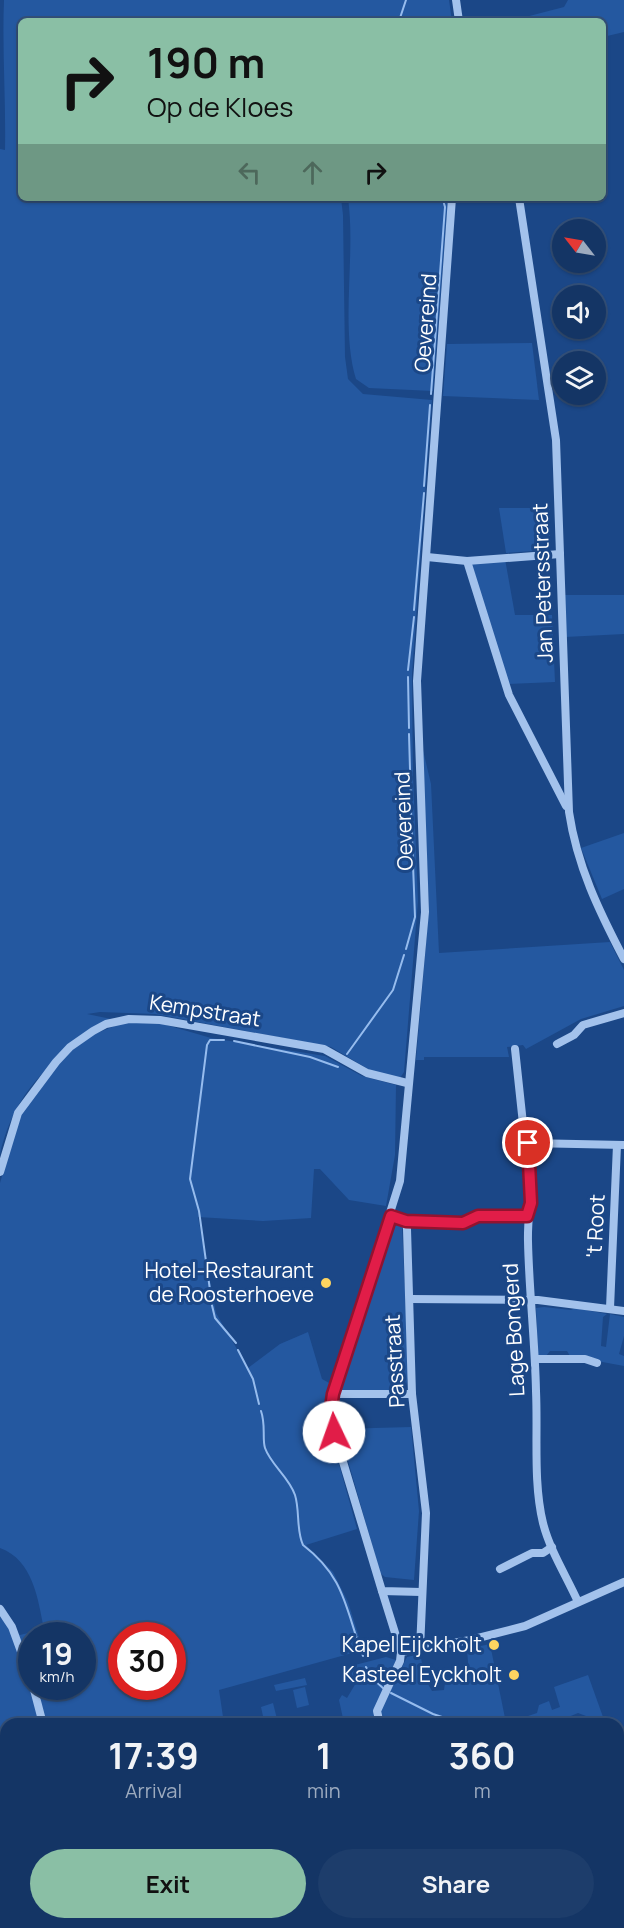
<!DOCTYPE html>
<style>
:root{--surface:#143565;--page:#1d3d6b;--text:#f1f3f6;--muted:#9dabbf;--line:#335079;--accent:#8abfa5}
body{margin:0;font-family:Manrope,sans-serif;background:var(--page);color:var(--text);height:100vh;display:flex;flex-direction:column;font-size:22px;white-space:nowrap}
*{box-sizing:border-box;margin:0}
p{font-size:20px;color:var(--muted)}
.icon{flex:none;width:33px;height:33px;fill:none;stroke:currentColor;stroke-width:2;stroke-linecap:round;stroke-linejoin:round}
.map{position:relative;flex:1;overflow:hidden}
.details{position:absolute;left:0px;top:1718px;width:624px;height:212px;display:flex;flex-direction:column;background:var(--surface);border-radius:18px 18px 0 0;box-shadow:0 2px 4px #0004,0 0 0 2px var(--line)}
.details>*{flex:none}
.top-card{position:absolute;left:18px;top:18px;width:588px;height:183px;border-radius:9px;box-shadow:0 2px 4px #0004,0 0 0 2px var(--line);background:#8abfa5;color:#111;overflow:hidden}
.needle{width:39px;rotate:301deg}
.controls{position:absolute;left:552px;top:219px;display:grid;gap:12px}
.controls a{display:grid;place-items:center;width:54px;height:54px;border-radius:50%;background:var(--surface);box-shadow:0 2px 4px #0004,0 0 0 2px var(--line);font-size:30px}
.speed{position:absolute;left:18px;top:1622px;display:flex;gap:12px;font-size:30px;font-weight:700;text-align:center}
.speed>*{display:grid;place-content:center;width:78px;height:78px;border-radius:50%;background:var(--surface);box-shadow:0 2px 4px #0004,0 0 0 2px var(--line);line-height:1}
.speed small{font-size:15px;font-weight:400}
.speed .limit{border:9px solid #d22;background:#fff;color:#111}
.pin{position:absolute;display:grid;place-items:center;width:51px;height:51px;color:#fff;margin:-26px;border:3px solid #fff;border-radius:50%;box-shadow:0 2px 6px #0007}
.me{position:absolute;width:66px;margin:-33px;rotate:357deg;stroke-linejoin:round;filter:drop-shadow(0 0 4px #0008)}
.turn{display:flex;align-items:center;gap:21px;height:126px;padding:0 30px;font-size:27px}
.turn .icon{width:78px;height:78px;stroke-width:2.5}
.turn b{display:block;font-size:42px;line-height:51px}
.lanes{display:flex;align-items:center;height:57px;padding:0 30px;background:#0003;justify-content:center;gap:30px;direction:ltr}
.lanes .off{opacity:.35}
.eta{display:flex;justify-content:space-evenly;align-items:center;height:102px;text-align:center}
.eta b{font-size:36px;font-weight:700;line-height:42px}
.action{display:flex;gap:12px;margin-top:auto;padding:12px 30px}
.action a{flex:1;height:69px;border-radius:36px;background:var(--accent);color:#111;font-size:24px;font-weight:700;line-height:69px;text-align:center}
.action a+a{background:var(--page);color:var(--text)}
.map>svg:first-child{display:block}
</style>
<div class="map">
<svg width="624" height="1928" viewBox="0 0 624 1928">
<rect width="100%" height="100%" fill="#1b4787"/>
<g fill="#2458a0" fill-rule="evenodd">
<path d="M4,0h445l3,21h-431v177h320l2,17 2,142 3,22 15,15 69,6 -20,274 1,102 5,125 -14,171 -4,6 -27,-6 -42,-25 -176,-33 -55,-2 -13,2 24,5c-56,40 -94,65 -111,135v-1005l5,1c1,-50 -3,-100 -1,-150z"/>
<path d="M568,0h56v32l-21,5v-16h-93l54,-14z"/>
<path d="M348,198h100l-15,193 -64,-3 -13,-9c-16,-52 0,-125 -8,-181z"/>
<path d="M532,343l7,57 -96,-4 4,-52z"/>
<path d="M499,508h51v39l-3,3 -41,3z"/>
<path d="M505,559l10,56h37l3,67 -47,2 -37,-122z"/>
<path d="M563,595h61v39l-59,3z"/>
<path d="M422,746l9,38 8,169 171,-11 14,28v36l-43,13 -55,30 -3,-4 -16,2 2,10h-85v3h-8l13,-152z"/>
<path d="M624,833v56l-22,10 -21,-51z"/>
<path d="M124,1022l39,2 48,14 114,18 37,20 34,9 -1,70 -9,51 -37,-6 -29,-31h-6l-3,49 -48,3 -65,-4 18,96 32,55 32,-24 28,-12 14,47 9,5 -4,37 30,108 -51,16 27,27 15,30 15,48 -144,40 4,27 40,-1 -2,-9 12,-4 5,20 -272,1v27l-6,1v-135l20,18 24,-6c-6,-30 -11,-69 -44,-81v-365l20,-69 46,-59 24,-19zM32,1635h50v51h-50zM122,1635h50v51h-50z"/>
<path d="M399,1224l3,2 7,146 -4,18 -62,1 -3,-3 48,-149 4,-11z"/>
<path d="M544,1307l27,3 4,-2 32,6 -4,3 -2,29 5,1 4,-33 14,3v19l-5,18 5,2v10l-54,-10 -3,-5h-17l-4,5h-8l-2,-48z"/>
<path d="M411,1427l8,84 -5,69 -29,-3 -5,-4 -41,-144z"/>
<path d="M490,1644l16,79h-117l-9,-11 27,-55 13,-3 2,9 -5,2 2,10 6,4 7,12 12,-1 1,-7 14,-2v-4l10,-2 -2,-26z"/>
<path d="M386,1657l10,3 -22,50v7l-7,6h-23l-5,-23 3,-5 5,3 9,-15 -4,-4 -1,-13z"/>
<path d="M588,1675l15,42 -9,2 -16,-6 -24,10h-38l3,-4 18,-6 2,-8 10,-4 3,9 8,-3 -6,-20z"/>
<path d="M305,1678l2,7 -31,6 -2,-6z"/>
<path d="M305,1687l4,18 -12,3 -4,-18z"/>
<path d="M0,1804l6,14v105h46l2,5h-54z"/>
</g>
<g fill="none" stroke-linecap="round" stroke-linejoin="round">
<g stroke="#96bcee" stroke-width="2">
<path d="M399,21l7,-21"/>
<path d="M431,394l14,-187 -2,-7"/>
<path d="M424,486l6,-81"/>
<path d="M414,610l10,-117"/>
<path d="M408,670l6,-53"/>
<path d="M408,677l1,51"/>
<path d="M409,734l2,71"/>
<path d="M406,949l9,-32 -4,-106"/>
<path d="M234,1041l76,16 28,10"/>
<path d="M347,1054l46,-64 11,-35"/>
<path d="M210,1290l-11,-79 -9,-32 17,-134 3,-5h14"/>
<path d="M210,1297l5,21 21,25"/>
<path d="M238,1350l15,29 6,25"/>
<path d="M261,1411c5,14 1,28 4,37 6,17 24,29 30,47 5,16 1,35 8,50 43,33 42,64 60,111"/>
<path d="M366,1667l6,11 12,11"/>
<path d="M391,1693l42,21 30,10"/>
</g>
<g stroke="#a3c2ec" stroke-width="8">
<path d="M456,0l3,21"/>
<path d="M519,198l37,242 13,372c8,54 30,99 55,147"/>
<path d="M427,557l40,4 93,-7"/>
<path d="M467,561l42,134 57,111"/>
<path d="M557,1044l17,-9 9,-10 41,-12"/>
<path d="M515,1049l9,84c14,33 3,74 4,108 1,50 7,100 8,150 2,43 -3,91 7,132 7,28 24,54 35,79"/>
<path d="M528,1143l96,2"/>
<path d="M0,1172l18,-59 38,-51 14,-15 23,-16 13,-7 23,-5 31,1 164,29 43,24 40,10"/>
<path d="M391,1216l15,5 1,8 5,165 14,119 -6,136"/>
<path d="M406,1221l57,2 15,-7h49"/>
<path d="M410,1299l128,1 86,11"/>
<path d="M610,1308l7,-163"/>
<path d="M535,1359h50l12,4"/>
<path d="M333,1394h79"/>
<path d="M500,1569l32,-16h11l9,-6"/>
<path d="M421,1592l-39,-1 -48,-159 -3,-24 2,-14 67,-213 25,-269 -8,-231 35,-483"/>
<path d="M0,1609l12,18 20,55"/>
<path d="M401,1652l69,-12 55,-14 99,-44"/>
<path d="M33,1686l10,38"/>
<path d="M380,1724l-3,-13 23,-50 1,-9 -19,-61"/>
<path d="M159,1923l2,5"/>
</g>
<g stroke="#e8f0ff" stroke-width="10">
<path d="M618,1766l6,-5"/>
<path d="M618,1777l6,-5"/>
<path d="M244,1925l18,-2"/>
</g>
</g>
<g fill="none" stroke-linecap="round" stroke-linejoin="round">
<g stroke="#92132f" stroke-width="15">
<path id="route" d="M334,1432l-3,-24 2,-14 58,-178 15,5 57,2 15,-7h49l4,-13 -3,-60"/>
</g>
<use href="#route" stroke="#e11d48" stroke-width="10"/>
</g>
<g fill="#fdd460" stroke="#1b4787" stroke-width="2">
<circle cx="326" cy="1283" r="6"/>
<circle cx="494" cy="1645" r="6"/>
<circle cx="514" cy="1675" r="6"/>
</g>
<g text-anchor="middle" stroke-width="6" stroke-linejoin="round" paint-order="stroke">
<g font-size="21" fill="#fff" stroke="#1b4787">
<text transform="translate(426 323) rotate(-86)" y="7">Oevereind</text>
<text transform="translate(543 583) rotate(-92)" y="7">Jan Petersstraat</text>
<text transform="translate(404 821) rotate(-92)" y="7">Oevereind</text>
<text transform="translate(205 1011) rotate(9)" y="7">Kempstraat</text>
<text transform="translate(596 1226) rotate(-87)" y="7">'t Root</text>
<text transform="translate(514 1330) rotate(-93)" y="7">Lage Bongerd</text>
<text transform="translate(395 1361) rotate(-93)" y="7">Passtraat</text>
</g>
<g font-size="21" fill="#fff" stroke="#1b4787" text-anchor="end">
<text x="314" y="1278">Hotel-Restaurant<tspan x="314" dy="24">de Roosterhoeve</tspan></text>
<text x="482" y="1652">Kapel Eijckholt</text>
<text x="502" y="1682">Kasteel Eyckholt</text>
</g>
</g>
</svg>
<div class="controls">
<a><svg class="needle" viewBox="-14 -14 28 28"><path d="M0-13l5 13h-10z" fill="#e53935"/><path d="M0 13l5-13h-10z" fill="#9dabbf"/></svg></a>
<a><svg class="icon" aria-label="sound" viewBox="0 0 24 24"><path d="M4 9h4l5-4v14l-5-4H4zM17 9q2 3 0 6"/></svg></a>
<a><svg class="icon" aria-label="layers" viewBox="0 0 24 24"><path d="M12 4l9 5-9 5-9-5zM3 14l9 5 9-5"/></svg></a>
</div>
<div class="speed"><div>19<small>km/h</small></div><div class="limit">30</div></div>
<div class="pin" style="left:528px;top:1143px;background:#d93025"><svg class="icon" aria-label="arrive" viewBox="0 0 24 24"><path d="M6 21V4h12l-3 4 3 4H6"/></svg></div>
<svg class="me" style="left:334px;top:1432px" viewBox="-20 -20 40 40"><circle r="19" fill="#fff"/><path d="M0-13L10 11 0 6-10 11z" fill="#e11d48"/></svg>
<div class="top-card">
<div class="turn"><svg class="icon" aria-label="right" viewBox="0 0 24 24"><path d="M7 20v-9h11M14 6l5 5-5 5"/></svg><div><b>190 m</b>Op de Kloes</div></div>
<div class="lanes"><svg class="icon off" aria-label="left" viewBox="0 0 24 24"><path d="M17 20v-9H6M10 6l-5 5 5 5"/></svg><svg class="icon off" aria-label="ahead" viewBox="0 0 24 24"><path d="M12 20V5M6 11l6-6 6 6"/></svg><svg class="icon" aria-label="right" viewBox="0 0 24 24"><path d="M7 20v-9h11M14 6l5 5-5 5"/></svg></div>
</div>
<section class="details">
<div class="eta">
<div><b>17:39</b><p>Arrival</p></div>
<div><b>1</b><p>min</p></div>
<div><b>360</b><p>m</p></div>
</div>
<div class="action"><a>Exit</a><a>Share</a></div>
</section>
</div>
